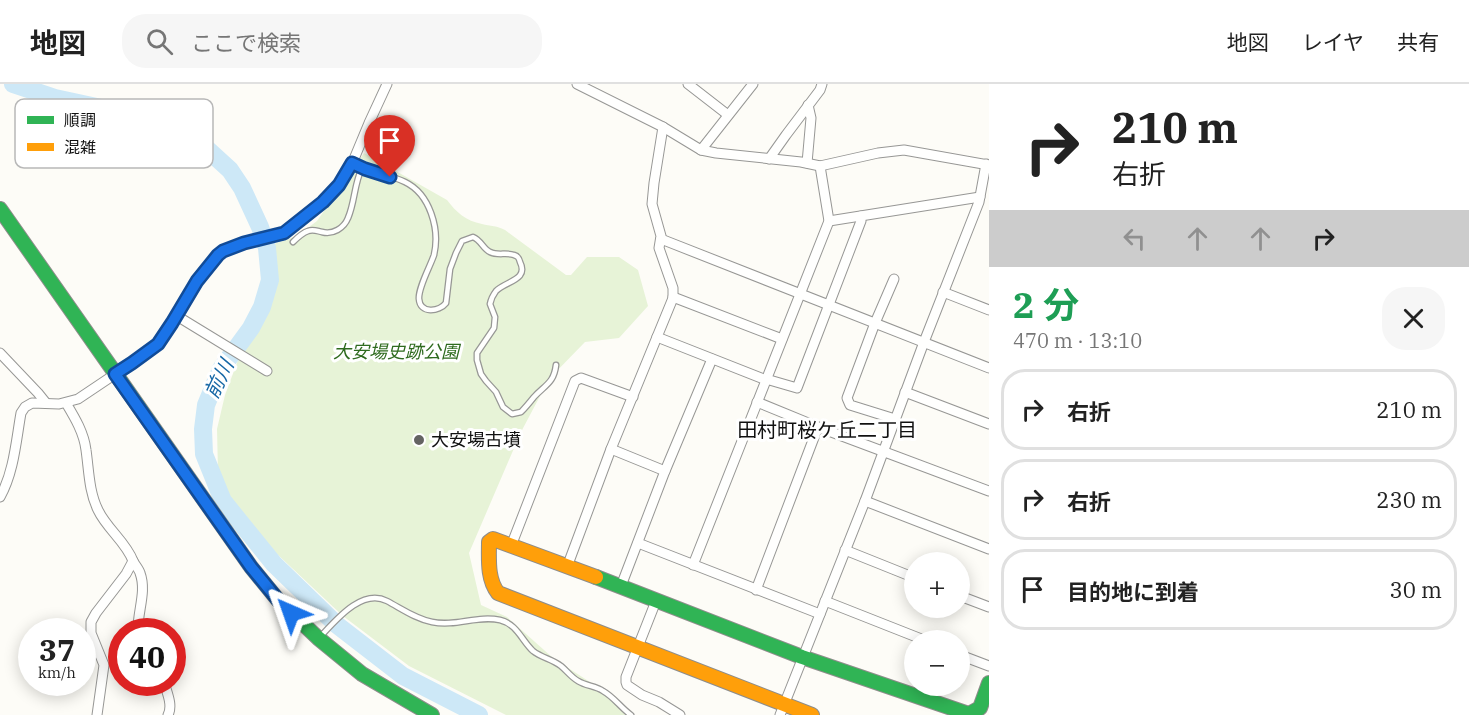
<!DOCTYPE html>
<html lang="ja">
<meta charset="utf-8">
<style>
:root{--surface:#fff;--page:#f6f6f6;--text:#222;--muted:#767676;--line:#e0e0e0}
body{margin:0;font-family:"IBM Plex Serif","Noto Sans JP",serif;background:var(--page);color:var(--text);height:100vh;display:flex;flex-direction:column;font-size:22px;white-space:nowrap}
*{box-sizing:border-box;margin:0}
p{font-size:20px;color:var(--muted)}
.icon{flex:none;width:33px;height:33px;fill:none;stroke:currentColor;stroke-width:2;stroke-linecap:round;stroke-linejoin:round}
.map{position:relative;flex:1;overflow:hidden}
.side{display:flex;flex-direction:column;background:var(--surface);width:480px}
.side>*{flex:none}
.top-card{background:#fff;color:var(--text);overflow:hidden}
.tools{position:absolute;left:904px;top:468px;display:grid;gap:12px}
.tools a{display:grid;place-items:center;width:66px;height:66px;border-radius:50%;background:var(--surface);box-shadow:0 3px 15px #0003;font-size:30px}
.speed{position:absolute;left:18px;top:534px;display:flex;gap:12px;font-size:30px;font-weight:700;text-align:center}
.speed>*{display:grid;place-content:center;width:78px;height:78px;border-radius:50%;background:var(--surface);box-shadow:0 3px 15px #0003;line-height:1}
.speed small{font-size:15px;font-weight:400}
.speed .limit{border:9px solid #d22;background:#fff;color:#111}
.pin{position:absolute;display:grid;place-items:center;width:51px;height:51px;color:#fff;margin:-62px -26px;border-radius:50% 50% 50% 0;rotate:-45deg;box-shadow:0 0 6px #0007}
.pin .icon{rotate:45deg}
.me{position:absolute;width:66px;margin:-33px;rotate:317deg;stroke-linejoin:round;filter:drop-shadow(0 0 4px #0008)}
.turn{display:flex;align-items:center;gap:21px;height:126px;padding:0 24px;font-size:27px}
.turn .icon{width:78px;height:78px;stroke-width:2.5}
.turn b{display:block;font-size:42px;line-height:51px}
.lanes{display:flex;align-items:center;height:57px;padding:0 24px;background:#0003;justify-content:center;gap:30px;direction:ltr}
.lanes .off{opacity:.35}
.round{display:grid;place-items:center;flex:none;width:63px;height:63px;border-radius:24px;background:var(--page)}
.headline{display:flex;align-items:center;justify-content:space-between;height:102px;padding:0 24px}
h1{font-size:36px;font-weight:700;line-height:45px;color:#1e9e55}
ul{padding:0;list-style:none}
li{display:flex;align-items:center;gap:18px;height:81px;margin:0 12px 9px;padding:0 12px;border:3px solid var(--line);border-radius:24px}
li div{flex:1}
li b{display:block;font-size:22px}
li em{font-style:normal}
header{display:flex;align-items:center;gap:36px;box-sizing:border-box;height:84px;padding:0 30px;background:var(--surface);border-bottom:2px solid var(--line)}
header strong{font-size:28px}
nav{display:flex;gap:33px;margin-inline-start:auto;font-size:21px}
.search{width:420px;height:54px;background:var(--page);display:flex;align-items:center;gap:15px;box-sizing:border-box;padding:0 21px;border-radius:24px;color:var(--muted);font-size:22px}
main{display:flex;flex:1;min-height:0}
.map>svg:first-child{display:block}
</style>
<header>
<strong>地図</strong>
<div class="search"><svg class="icon" aria-label="search" viewBox="0 0 24 24"><circle cx="10" cy="10" r="6"/><path d="M15 15l6 6"/></svg>ここで検索</div>
<nav><a>地図</a><a>レイヤ</a><a>共有</a></nav>
</header>
<main>
<div class="map">
<svg width="989" height="631" viewBox="0 0 989 631">
<rect width="100%" height="100%" fill="#fdfcf7"/>
<path fill="#e7f3d7" d="M364,69l83,47c9,12 19,21 35,24 8,2 16,2 23,6l61,45h5l16,-18h32l19,13 10,36 -29,32 -34,4 -36,37 -28,53 -52,121 12,52 26,12 46,41 46,30 34,27h-127l-97,-49 -66,-50 -66,-62 -48,-57 -11,-25 -1,-43 8,-34 22,-59 24,-91 26,-9 20,-15z"/>
<g fill="none" stroke-linecap="round" stroke-linejoin="round">
<path stroke="#cde8f7" stroke-width="18" d="M13,0l42,14 74,16 32,10 24,11 22,14 23,21 12,18 18,39 7,21 3,32 -8,27 -11,21 -30,41 -15,36 -3,24 1,25 19,47 51,63 63,61 66,51 76,39"/>
<g stroke="#979795" stroke-width="7">
<g id="lane">
<path d="M352,79c17,8 36,11 53,19 25,12 35,47 29,73 -4,12 -16,33 -15,44 1,15 20,13 27,4l4,-34 6,-16 6,-12 11,-4c8,3 10,12 17,15 8,4 16,0 24,3 4,1 5,3 6,7 9,18 -14,19 -24,29 -3,4 -5,8 -6,13l5,13 -1,11 -17,25v7l4,14 5,7 10,11 7,15 9,7 9,-2c5,-5 9,-10 13,-15 11,-12 20,-14 22,-32"/>
<path d="M293,158c4,-4 9,-9 15,-11 5,-2 9,0 14,1 11,3 22,-4 26,-14 7,-16 6,-34 14,-50"/>
<path d="M320,553c16,-17 42,-49 67,-36 15,8 29,18 45,21 24,5 45,-7 68,-2 17,4 22,21 33,31 9,7 19,8 28,15 6,5 10,11 17,15 8,5 18,5 25,10 11,6 18,17 28,24"/>
</g>
</g>
<g stroke="#979795" stroke-width="11">
<g id="street">
<path d="M577,0l86,43 38,23 15,3 85,9 19,4 58,-13 26,-3 85,15"/>
<path d="M688,0l40,31"/>
<path d="M701,66l52,-66"/>
<path d="M769,75l17,-24 34,-45 2,-6"/>
<path d="M807,79l4,-45 -3,-13"/>
<path d="M829,137l151,-24"/>
<path d="M661,155l328,129"/>
<path d="M894,195l-19,44 -28,75 3,7 45,14"/>
<path d="M943,208l46,18"/>
<path d="M673,213l109,42"/>
<path d="M177,232l90,55"/>
<path d="M657,253l109,43"/>
<path d="M0,269l38,40 8,10"/>
<path d="M766,295l31,9 64,-167v-5"/>
<path d="M905,308l84,32"/>
<path d="M757,318l61,25 171,64"/>
<path d="M66,319c9,15 18,30 20,47 3,21 3,42 12,60 9,19 28,32 35,51l-7,13 -30,39 -5,9v11l13,32 -7,50"/>
<path d="M611,365l54,22"/>
<path d="M0,413c14,-25 16,-56 21,-84l4,-6 7,-4 27,1 19,-5 76,-51 12,-14 31,-53 21,-26 26,-12 38,-8 41,-33 16,-17 15,-26 15,-36 18,-39"/>
<path d="M865,417l124,48"/>
<path d="M638,459l182,71"/>
<path d="M511,462l64,-165 6,-3 52,19"/>
<path d="M845,466l70,28"/>
<path d="M133,477c2,4 6,8 7,12 7,19 -3,39 -2,59"/>
<path d="M693,481l136,-344 -9,-55"/>
<path d="M567,483l44,-118 62,-151v-10l-14,-40 2,-12 -9,-32 2,-21 9,-56"/>
<path d="M621,502l44,-115 47,-112"/>
<path d="M756,506l62,-163"/>
<path d="M960,512l29,11"/>
<path d="M656,517l-30,76v5l1,3 15,10 17,7 21,13"/>
<path d="M825,517l99,39"/>
<path d="M960,571l29,11"/>
<path d="M164,598c3,11 9,23 4,33"/>
<path d="M780,631l85,-214 59,-159 55,-140 7,-38"/>
</g>
</g>
<g stroke="#8e8d8b" stroke-width="16">
<g id="fast">
<path d="M0,125l251,358 27,33 40,38 44,36 70,41"/>
<path d="M596,493l206,80 167,57 11,-6 9,-25"/>
</g>
</g>
<g stroke="#8e8d8b" stroke-width="16">
<path id="slow" d="M596,493l-103,-38 -4,3c0,17 -2,37 9,51l314,122"/>
</g>
<use href="#lane" stroke="#fffffe" stroke-width="4.5"/>
<use href="#street" stroke="#fffffe" stroke-width="9"/>
<use href="#fast" stroke="#30b455" stroke-width="14"/>
<use href="#slow" stroke="#ff9f0a" stroke-width="14"/>
</g>
<g fill="none" stroke-linecap="round" stroke-linejoin="round">
<g stroke="#114b97" stroke-width="15">
<path id="route" d="M291,529l-13,-13 -27,-33 -136,-193 17,-11 26,-19 14,-21 25,-42 21,-26 5,-4 21,-8 40,-10 39,-31 16,-17 13,-22 13,6 25,8"/>
</g>
<use href="#route" stroke="#1a73e8" stroke-width="10"/>
</g>
<circle fill="#646362" stroke="#fff" stroke-width="2" cx="419" cy="356" r="6"/>
<g text-anchor="middle" stroke-width="6" stroke-linejoin="round" paint-order="stroke">
<g font-size="18" font-style="italic" fill="#2f6b1f" stroke="#fff">
<text x="396" y="274">大安場史跡公園</text>
</g>
<g font-size="18" fill="#111" stroke="#fff" text-anchor="start">
<text x="431" y="362">大安場古墳</text>
</g>
<g font-size="20" font-style="italic" fill="#1768a6" stroke="#fff">
<text transform="translate(219 295) rotate(-64)" y="7">前川</text>
</g>
<g font-size="20" fill="#111" stroke="#fff">
<text x="827" y="353">田村町桜ケ丘二丁目</text>
</g>
</g>
<rect x="15" y="15" width="198" height="69" rx="9" fill="#fff" stroke="#b8b8b8" stroke-width="1.5"/>
<rect x="27" y="32" width="27" height="8" fill="#30b455"/>
<rect x="27" y="59" width="27" height="8" fill="#ff9f0a"/>
<g font-size="16" fill="#111">
<text x="64" y="42">順調</text>
<text x="64" y="69">混雑</text>
</g>
</svg>
<div class="tools">
<a>+</a>
<a>−</a>
</div>
<div class="speed"><div>37<small>km/h</small></div><div class="limit">40</div></div>
<div class="pin" style="left:390px;top:93px;background:#d93025"><svg class="icon" aria-label="arrive" viewBox="0 0 24 24"><path d="M6 21V4h12l-3 4 3 4H6"/></svg></div>
<svg class="me" style="left:291px;top:529px" viewBox="-20 -20 40 40"><path d="M0-17L14 15 0 8-14 15z" fill="#1a73e8" stroke="#fff" stroke-width="4"/></svg>
</div>
<section class="side">
<div class="top-card">
<div class="turn"><svg class="icon" aria-label="right" viewBox="0 0 24 24"><path d="M7 20v-9h11M14 6l5 5-5 5"/></svg><div><b>210 m</b>右折</div></div>
<div class="lanes"><svg class="icon off" aria-label="left" viewBox="0 0 24 24"><path d="M17 20v-9H6M10 6l-5 5 5 5"/></svg><svg class="icon off" aria-label="ahead" viewBox="0 0 24 24"><path d="M12 20V5M6 11l6-6 6 6"/></svg><svg class="icon off" aria-label="ahead" viewBox="0 0 24 24"><path d="M12 20V5M6 11l6-6 6 6"/></svg><svg class="icon" aria-label="right" viewBox="0 0 24 24"><path d="M7 20v-9h11M14 6l5 5-5 5"/></svg></div>
</div>
<div class="headline"><div><h1>2 分</h1><p>470 m · 13:10</p></div><a class="round"><svg class="icon" aria-label="close" viewBox="0 0 24 24"><path d="M6 6l12 12M18 6L6 18"/></svg></a></div>
<ul>
<li><svg class="icon" aria-label="right" viewBox="0 0 24 24"><path d="M7 20v-9h11M14 6l5 5-5 5"/></svg><div><b>右折</b></div><em>210 m</em></li>
<li><svg class="icon" aria-label="right" viewBox="0 0 24 24"><path d="M7 20v-9h11M14 6l5 5-5 5"/></svg><div><b>右折</b></div><em>230 m</em></li>
<li><svg class="icon" aria-label="arrive" viewBox="0 0 24 24"><path d="M6 21V4h12l-3 4 3 4H6"/></svg><div><b>目的地に到着</b></div><em>30 m</em></li>
</ul>
</section>
</main>
